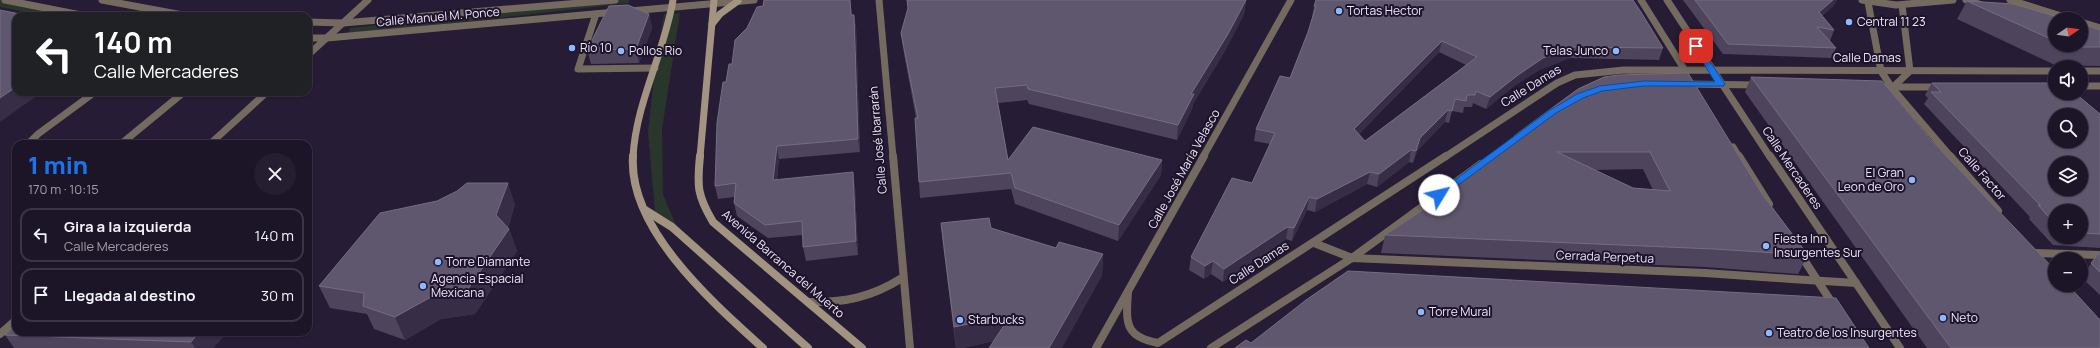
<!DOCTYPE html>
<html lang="es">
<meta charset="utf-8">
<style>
:root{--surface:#1c1528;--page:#251e30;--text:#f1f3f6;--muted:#a09fa8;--line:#3a3445;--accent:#1a73e8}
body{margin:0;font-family:Manrope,sans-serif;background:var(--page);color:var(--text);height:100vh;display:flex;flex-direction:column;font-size:15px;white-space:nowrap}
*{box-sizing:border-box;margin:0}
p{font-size:13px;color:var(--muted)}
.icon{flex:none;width:22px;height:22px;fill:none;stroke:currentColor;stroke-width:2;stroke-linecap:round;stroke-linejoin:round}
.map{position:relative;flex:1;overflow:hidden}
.panel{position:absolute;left:12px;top:140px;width:300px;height:196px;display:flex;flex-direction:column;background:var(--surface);border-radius:12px;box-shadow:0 1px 3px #0004,0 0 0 1px var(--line)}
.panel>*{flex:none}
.hud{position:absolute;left:12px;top:12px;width:300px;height:84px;border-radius:12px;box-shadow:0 1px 3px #0004,0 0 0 1px var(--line);background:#202124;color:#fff;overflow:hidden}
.needle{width:26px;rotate:77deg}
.tools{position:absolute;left:2048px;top:12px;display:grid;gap:8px}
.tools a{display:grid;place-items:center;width:40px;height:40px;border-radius:50%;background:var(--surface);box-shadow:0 1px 3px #0004,0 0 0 1px var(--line);font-size:20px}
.pin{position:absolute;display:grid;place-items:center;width:34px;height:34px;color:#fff;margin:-17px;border-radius:8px;box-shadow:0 2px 6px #0006}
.me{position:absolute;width:44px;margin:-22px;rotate:54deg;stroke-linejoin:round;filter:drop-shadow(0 0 3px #0008)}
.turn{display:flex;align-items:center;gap:14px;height:84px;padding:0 16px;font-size:18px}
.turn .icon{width:52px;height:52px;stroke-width:2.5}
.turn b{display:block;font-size:28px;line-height:34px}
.round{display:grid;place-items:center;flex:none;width:42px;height:42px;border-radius:21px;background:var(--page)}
.head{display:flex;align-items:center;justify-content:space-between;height:68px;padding:0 16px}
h1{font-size:24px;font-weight:800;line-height:30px;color:var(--accent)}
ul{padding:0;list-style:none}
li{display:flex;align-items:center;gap:12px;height:54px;margin:0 8px 6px;padding:0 8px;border:2px solid var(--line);border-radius:12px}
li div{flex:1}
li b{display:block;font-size:15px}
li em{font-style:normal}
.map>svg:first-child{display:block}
</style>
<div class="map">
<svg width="2100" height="348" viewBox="0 0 2100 348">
<rect width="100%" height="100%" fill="#261c35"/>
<g fill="#29362b">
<path d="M0,0h9l78,16h-42l-45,-9z"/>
<path d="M596,0h33v3l-281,32 2,-7z"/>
<path d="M680,13l-18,116 1,65 16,39 -23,-10 -8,-91 7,-64 9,-54z"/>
</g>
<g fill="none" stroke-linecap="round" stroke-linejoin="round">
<g stroke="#746a5f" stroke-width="7">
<path d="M596,14l-18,55 77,-1"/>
<path d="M28,144l10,-10 57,-42"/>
<path d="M121,144l63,-52"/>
</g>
<path stroke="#746a5f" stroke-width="8" d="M1352,258l353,15 86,6"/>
<g stroke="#746a5f" stroke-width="7">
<path d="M879,0l14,157"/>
<path d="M1641,0l45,72"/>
<path d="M1667,0l103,157"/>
<path d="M1966,0l16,5"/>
<path d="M2010,0l61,19"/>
<path d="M1868,2l13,69 11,17 59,69"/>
<path d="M2081,22l19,6"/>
<path d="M308,55l60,-55"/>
<path d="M2081,71h19"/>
<path d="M1684,84l74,1"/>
<path d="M2081,86h19"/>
<path d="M1878,87h62"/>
<path d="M1892,88l18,-17 -8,-66"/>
<path d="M210,144l57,-52"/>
<path d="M1733,147l6,10"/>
<path d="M1203,157l88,-157"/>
<path d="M1445,157l112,-74 18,-8 49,-5 431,1"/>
</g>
<g stroke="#746a5f" stroke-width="8">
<path d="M893,156l17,192"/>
<path d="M1739,156l30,48"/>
<path d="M1770,156l130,192"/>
<path d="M1950,156l48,55"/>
<path d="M1314,243l38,15"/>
<path d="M1799,252l35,54"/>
<path d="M2035,253l65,2"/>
<path d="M1791,279l65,4"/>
<path d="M1128,292c-2,30 -4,45 30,51l288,-187"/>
<path d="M809,302c35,1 63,-5 93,-24"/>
<path d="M0,334l16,-14"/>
<path d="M1096,348l108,-192"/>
<path d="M1211,348l141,-90 129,-94"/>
</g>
<g stroke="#746a5f" stroke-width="7">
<path d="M5,0l81,16"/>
<path d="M102,0l86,16"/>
<path d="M1862,0l34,5 57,-5"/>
<path d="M630,11l124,-11"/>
<path d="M308,22l35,1 272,-23"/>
<path d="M308,38h19l289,-26"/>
</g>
<g stroke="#a39481" stroke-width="7">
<path d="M712,24l8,-10 18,-13"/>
<path d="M633,157c3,-55 31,-103 40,-157"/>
<path d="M700,157l14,-157"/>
</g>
<g stroke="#a39481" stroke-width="8">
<path d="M633,156c-5,73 80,147 130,192"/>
<path d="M700,156c-3,30 -3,39 13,66l149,126"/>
<path d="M645,210l27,17 136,121"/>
</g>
</g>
<g fill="#4e455d" fill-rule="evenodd">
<path d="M764,0h86l2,15 4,11 4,126 -81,7 -2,21 78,6 3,69 -52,6 -3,-14v-12l-35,3 -31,-22 -3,-13v-6l-16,2 -3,-13 11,-104 6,-18 15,-36 16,-22z"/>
<path d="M907,0h339l-2,14 -18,35 -33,55 -1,5 -15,31 -148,-36 -2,-4 -29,3 10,57h154l-1,15 -43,66 -103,-37 -4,-15 -91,9 -1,-16 -3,-64 -13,-70 -2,-15 7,-23z"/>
<path d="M1683,0h154l-3,5 -12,11 12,14 -4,11 6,7 -5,10 -108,-4z"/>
<path d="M1967,1l88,18v26h26l19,-15v36l-45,-1 -98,-46z"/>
<path d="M1314,6l349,42 -4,12 -89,-2 -31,12 -25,16 -28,23 -13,-6 -1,4h-8l-1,6 -11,-2 -3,12 -4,-1 -28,29 -4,12 -4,-1 -32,25 -10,-3 -52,28 -8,-2 -15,31 -6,-2 -4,3 -59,40 -12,-8 -7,5 -15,-9 2,-13 61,-74 18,-39 -16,-3 2,-12 34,-51 18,-46 5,-15h-1zM1439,52l27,13 -101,76 -6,-7z"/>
<path d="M649,14l3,14 -13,35 -48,1 -4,-14z"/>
<path d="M1751,77l180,63 169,208h-173l-182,-256z"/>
<path d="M1932,83l168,31v134l-47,-3 -24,-26 1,-2 -106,-113 4,-6 -3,-3zM2055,211h26v26h-26z"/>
<path d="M1578,89l184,105 46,61 -10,19 -93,-7 -324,-14 4,-18 44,-29zM1643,169l10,21 -20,-2 -38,-18z"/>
<path d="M515,204l-7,24 1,1 8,22 -42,63 -34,5 -36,21 -31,-11 -7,-15 -37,-6 -11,-22z"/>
<path d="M941,223l50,5 65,20 47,6 -1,22 -108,65 -32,7h-6l-13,-103z"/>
<path d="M2100,252v43l-19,-18z"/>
<path d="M16,332h211l-14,16h-199l-9,-13z"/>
</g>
<g fill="#372d46">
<path d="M850,0l1,5 1,22 -1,-12z"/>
<path d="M1246,0l-2,14 -18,35 -33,55 -1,5 -15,31 1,-15 13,-31z"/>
<path d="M1833,0h4l-3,5 -20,17 5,-10z"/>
<path d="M649,14l3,14 -13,35 -3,-14z"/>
<path d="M854,15l2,11 4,126 -2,-13z"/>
<path d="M1442,41l-3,11 -87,89 2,-12z"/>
<path d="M1574,47l-4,11 -31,12 -25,16 -28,23 4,-12 28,-22 25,-17z"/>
<path d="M16,87v5h26l-42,30v-24z"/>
<path d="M1448,110l-3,12 -28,29 -4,12 3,-12 4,-13z"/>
<path d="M777,146l2,13 -4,35 -2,-14z"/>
<path d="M1411,150l-2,12 -32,25 2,-13z"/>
<path d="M1162,160l-1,15 -43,66 1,-16z"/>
<path d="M853,172l2,14 3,69 -2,-14z"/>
<path d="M1370,172l-3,12 -52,28 2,-13z"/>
<path d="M508,183l7,21 -9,29 3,-4 8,22 -42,63 -34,5 -36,21 -10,-23 101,-102z"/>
<path d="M1309,197l-2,13 -15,31 2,-13z"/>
<path d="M1288,227l-2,12 -4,3 -59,40 1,-13 60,-40z"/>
<path d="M1103,254l-1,22 -40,72h-13z"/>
<path d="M1213,261l-2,13 -7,5 1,-13z"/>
<path d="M1011,315l1,22 -50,11h-6l-2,-21z"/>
<path d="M199,332h28l-14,16h-18l-4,-6z"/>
</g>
<g fill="#5f576d" stroke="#756d83" fill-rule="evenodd">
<path d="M764,0h86l1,15h3l4,124 -81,7 -4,34 80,-8 3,69 -53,6 -1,-26 -37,4 -31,-22 2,-20 -21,3 2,-63 6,-41h3l3,-18h3l3,-24 12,-12 10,-21 6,-1z"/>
<path d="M907,0h339l-18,34 -37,60h3l-16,31 -150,-36 -1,-4 -32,3 13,72 25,-33 129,33 -43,65 -104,-37 -4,-15 -92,9 -4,-64h3l-17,-85 7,-25z"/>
<path d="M1316,0h317l8,12 22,36 -89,-1 -31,11 -25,17 -28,22 -14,-6 -1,4h-8l-1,6 -11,-2 -3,12 -4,-1 -28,28 -4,13 -5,-1 -32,24 -9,-2 -53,27 -8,-2 -15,31 -6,-1 -4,2 -60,40 -11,-8 -8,5 -14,-9 41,-79 20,5 23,-50 -19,-4 24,-53 10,2 18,-46 8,-26h-2zM1442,41l35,16 -112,84 -11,-12z"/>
<path d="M1695,0h138l-14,12 15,18 -17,-3 19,21 -108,-4z"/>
<path d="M1967,1l47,3 50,15h-9v22z"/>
<path d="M628,5l21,9 -13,35 -49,1 22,-44z"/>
<path d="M0,10l30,6h-14v71l-16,11z"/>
<path d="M2081,24l19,6v17h-33l-4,-2h18z"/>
<path d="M1688,73l74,121 46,61 -94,-6 -329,-14 44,-29 89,-73 60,-44 26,-12 15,-2zM1557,152h93l20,39 -37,-3z"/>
<path d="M1751,77l131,4 49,59 124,130v15h13l32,35v28h-149z"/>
<path d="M1932,83h123v10h20l25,21v120l-19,-1v-22h-26v13l-17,-19 3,1 -110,-114h10zM2055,115h26v26h-26zM2055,163h26v26h-26z"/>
<path d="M467,183h41l-12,32 13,14 -43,63 -35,5 -36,20 -32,-11 1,-13 -45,-7 61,-73 57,-12 20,-10z"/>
<path d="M989,218l2,10 65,20 3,-6 44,12 -54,94h-60l22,-33 -57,12 -13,-104z"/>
<path d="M2100,252v20l-9,-9z"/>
<path d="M1348,271l488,27 33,50h-634l11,-8 5,3 55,-43z"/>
<path d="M16,325v7h183l-8,10 -186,-7z"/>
</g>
<path fill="#1a73e8" stroke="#114b97" d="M1694,45h5l26,39 -1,2h-80l-42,5 -19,7 -27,15 -114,84 -3,1 -5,-3 116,-85 27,-16 23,-8 44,-5 71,1 -22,-36z"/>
<g fill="#90b8fd" stroke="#1d132b" stroke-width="1.5">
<circle cx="1339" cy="11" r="4"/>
<circle cx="1849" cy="22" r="4"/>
<circle cx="572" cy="48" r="4"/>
<circle cx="621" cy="51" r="4"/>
<circle cx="1616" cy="51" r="4"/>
<circle cx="1912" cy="180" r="4"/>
<circle cx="1766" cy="246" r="4"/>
<circle cx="438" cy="262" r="4"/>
<circle cx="423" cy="286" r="4"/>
<circle cx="1421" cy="312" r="4"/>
<circle cx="1943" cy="318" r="4"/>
<circle cx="960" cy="320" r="4"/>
<circle cx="1769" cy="333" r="4"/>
</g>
<g text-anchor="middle" stroke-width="4" stroke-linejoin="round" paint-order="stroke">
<g font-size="12" fill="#ede7f8" stroke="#1d132b" text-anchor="start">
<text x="1347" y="15">Tortas Hector</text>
<text x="1857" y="26">Central 11 23</text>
<text x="580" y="52">Río 10</text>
<text x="629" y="55">Pollos Rio</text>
<text x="1608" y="55" text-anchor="end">Telas Junco</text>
<text x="1904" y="177" text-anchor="end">El Gran<tspan x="1904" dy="14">Leon de Oro</tspan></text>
<text x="1774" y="243">Fiesta Inn<tspan x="1774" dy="14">Insurgentes Sur</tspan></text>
<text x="446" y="266">Torre Diamante</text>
<text x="431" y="283">Agencia Espacial<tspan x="431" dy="14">Mexicana</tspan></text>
<text x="1429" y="316">Torre Mural</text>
<text x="1951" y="322">Neto</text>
<text x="968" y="324">Starbucks</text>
<text x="1777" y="337">Teatro de los Insurgentes</text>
</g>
<g font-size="12" fill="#ede7f8" stroke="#1d132b">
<text transform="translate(438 17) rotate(-5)" y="4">Calle Manuel M. Ponce</text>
<text x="1867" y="62">Calle Damas</text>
<text transform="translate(1531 86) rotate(-32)" y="4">Calle Damas</text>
<text transform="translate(878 140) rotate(-95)" y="4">Calle José Ibarrarán</text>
<text transform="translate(1792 168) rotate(56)" y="4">Calle Mercaderes</text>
<text transform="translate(1184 169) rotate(-61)" y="4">Calle José María Velasco</text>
<text transform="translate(1982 174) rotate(49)" y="4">Calle Factor</text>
<text transform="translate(1605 257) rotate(2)" y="4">Cerrada Perpetua</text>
<text transform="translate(1259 263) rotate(-33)" y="4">Calle Damas</text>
<text transform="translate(783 264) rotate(41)" y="4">Avenida Barranca del Muerto</text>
</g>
</g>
</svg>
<div class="tools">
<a><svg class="needle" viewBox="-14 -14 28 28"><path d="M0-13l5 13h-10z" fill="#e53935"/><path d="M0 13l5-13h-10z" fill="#a09fa8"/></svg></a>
<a><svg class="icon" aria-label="sound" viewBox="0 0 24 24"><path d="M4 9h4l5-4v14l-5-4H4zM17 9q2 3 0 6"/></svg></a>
<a><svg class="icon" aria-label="search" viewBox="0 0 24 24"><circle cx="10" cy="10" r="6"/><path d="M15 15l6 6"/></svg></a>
<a><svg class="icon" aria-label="layers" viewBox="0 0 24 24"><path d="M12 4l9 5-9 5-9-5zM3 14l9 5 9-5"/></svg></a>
<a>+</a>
<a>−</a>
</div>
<div class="pin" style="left:1696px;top:46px;background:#d93025"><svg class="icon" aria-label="arrive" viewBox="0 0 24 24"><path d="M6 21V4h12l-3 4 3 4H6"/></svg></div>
<svg class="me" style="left:1439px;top:195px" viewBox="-20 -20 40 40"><circle r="19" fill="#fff"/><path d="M0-13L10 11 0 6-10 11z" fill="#1a73e8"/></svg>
<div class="hud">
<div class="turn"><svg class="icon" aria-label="left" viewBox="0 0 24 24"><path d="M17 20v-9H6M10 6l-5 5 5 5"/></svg><div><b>140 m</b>Calle Mercaderes</div></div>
</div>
<section class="panel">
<div class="head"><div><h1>1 min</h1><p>170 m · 10:15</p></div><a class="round"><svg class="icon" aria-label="close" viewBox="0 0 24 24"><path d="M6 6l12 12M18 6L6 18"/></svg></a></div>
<ul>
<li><svg class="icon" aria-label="left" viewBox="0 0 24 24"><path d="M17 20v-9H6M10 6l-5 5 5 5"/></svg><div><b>Gira a la izquierda</b><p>Calle Mercaderes</p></div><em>140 m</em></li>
<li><svg class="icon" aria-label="arrive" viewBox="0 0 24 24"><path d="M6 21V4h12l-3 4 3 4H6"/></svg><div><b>Llegada al destino</b></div><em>30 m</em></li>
</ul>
</section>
</div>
